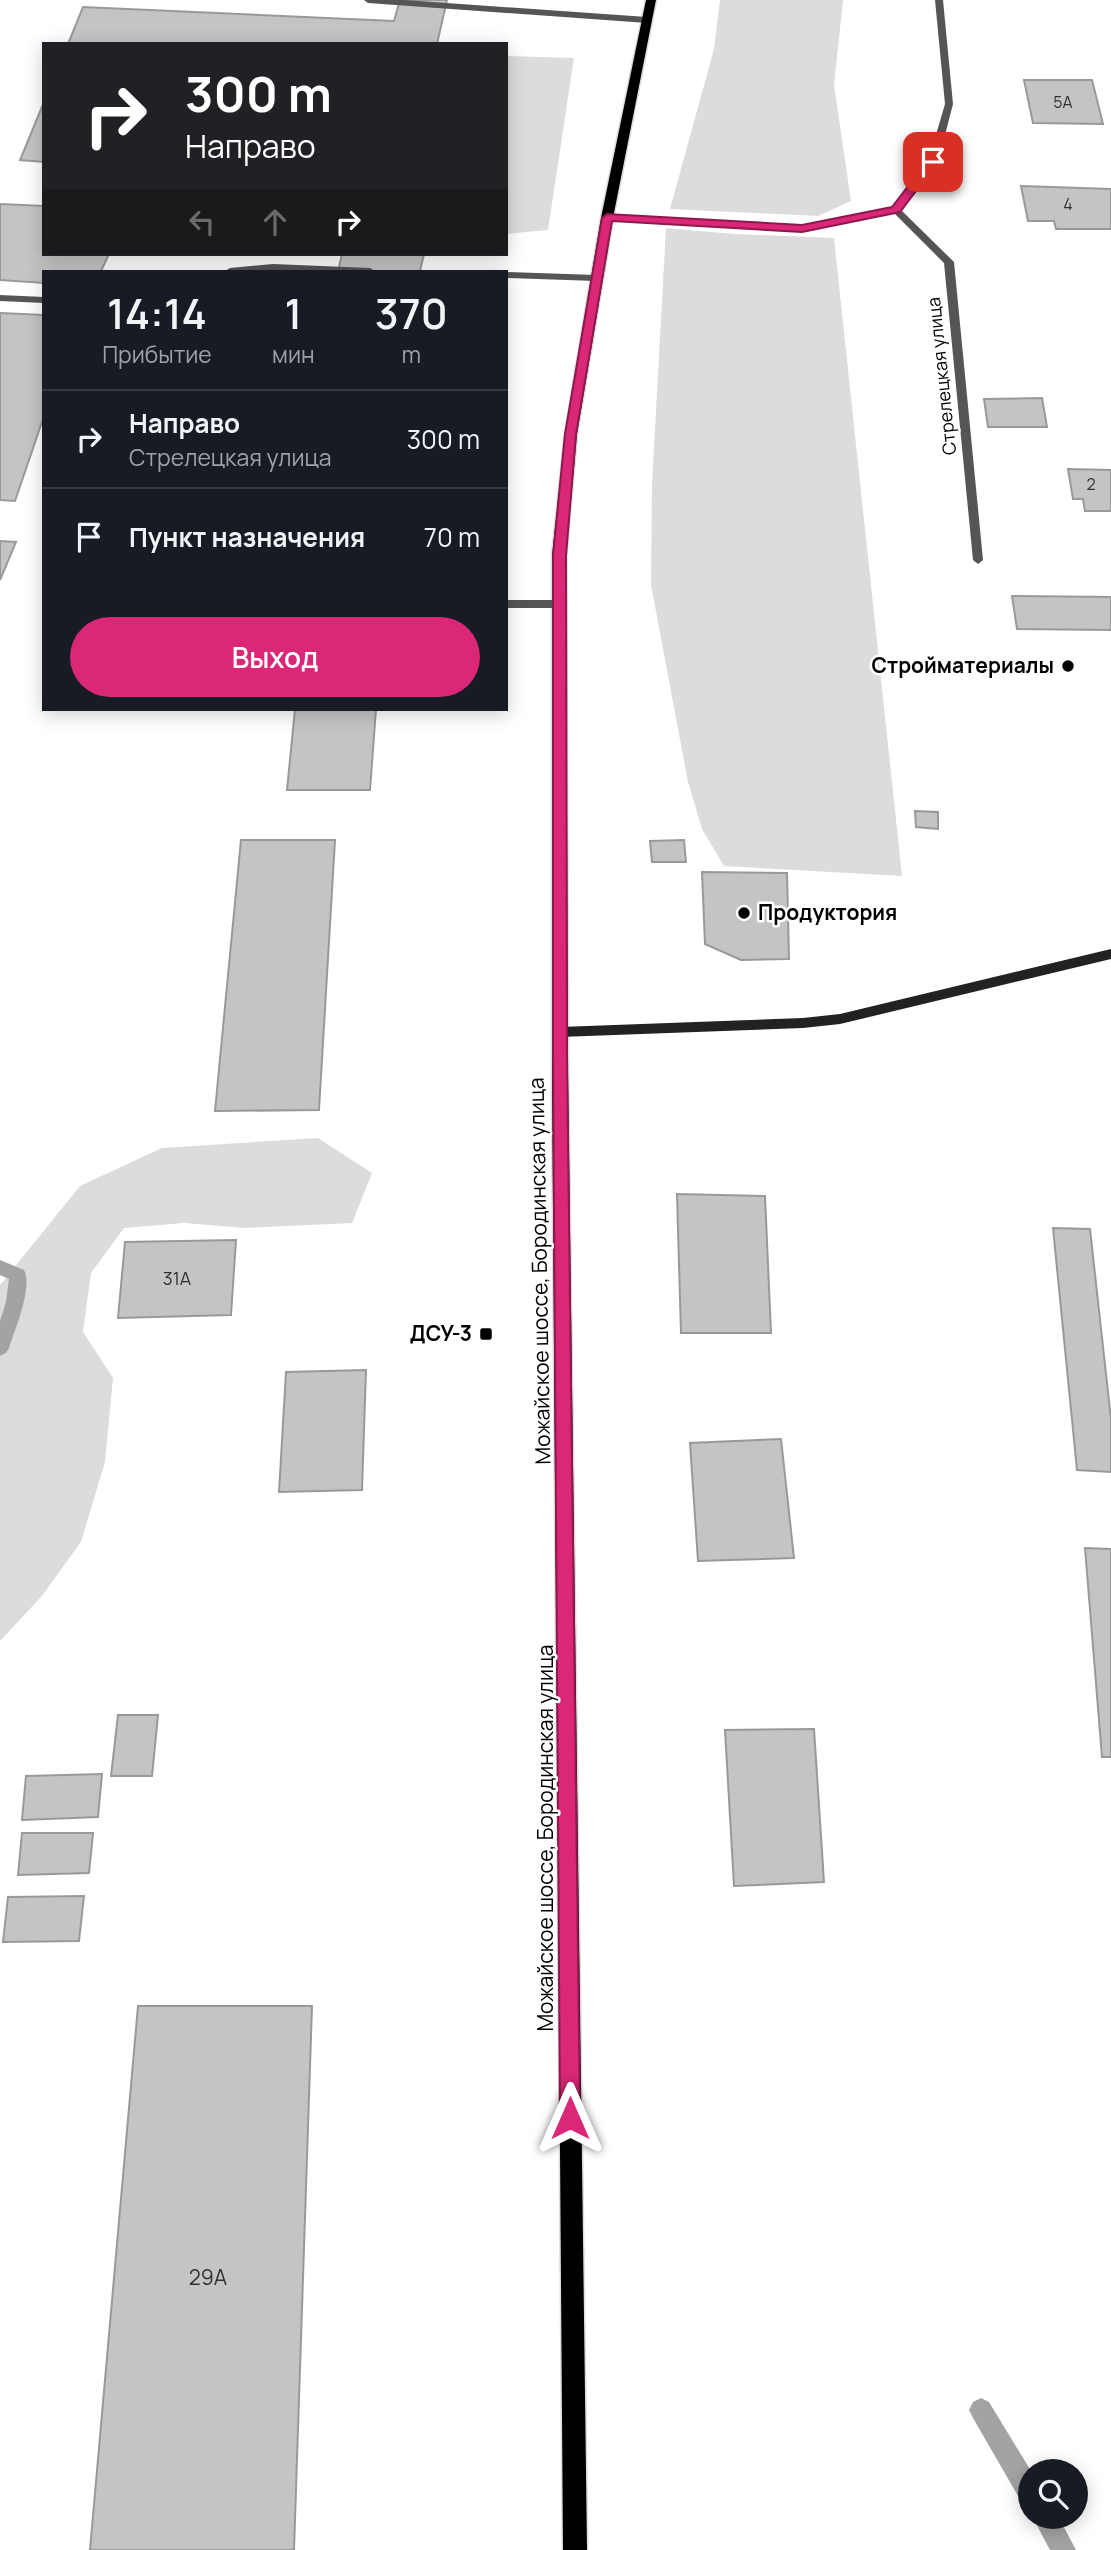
<!DOCTYPE html>
<html lang="ru">
<meta charset="utf-8">
<style>
:root{--surface:#171b24;--page:#20242c;--text:#f1f3f6;--muted:#9ea1a6;--line:#363941;--accent:#db2777}
body{margin:0;font-family:Manrope,sans-serif;background:var(--page);color:var(--text);height:100vh;display:flex;flex-direction:column;font-size:26px;white-space:nowrap}
*{box-sizing:border-box;margin:0}
p{font-size:23px;color:var(--muted)}
.icon{flex:none;width:38px;height:38px;fill:none;stroke:currentColor;stroke-width:2;stroke-linecap:round;stroke-linejoin:round}
.map{position:relative;flex:1;overflow:hidden}
.details{position:absolute;left:42px;top:270px;width:466px;height:441px;display:flex;flex-direction:column;background:var(--surface);border-radius:0px;box-shadow:0 4px 18px #0003}
.details>*{flex:none}
.hud{position:absolute;left:42px;top:42px;width:466px;height:214px;border-radius:0px;box-shadow:0 4px 18px #0003;background:#202124;color:#fff;overflow:hidden}
.buttons{position:absolute;left:1018px;top:2459px;display:grid;gap:14px}
.buttons a{display:grid;place-items:center;width:70px;height:70px;border-radius:50%;background:var(--surface);box-shadow:0 4px 18px #0003;font-size:35px}
.pin{position:absolute;display:grid;place-items:center;width:60px;height:60px;color:#fff;margin:-30px;border-radius:14px;box-shadow:0 4px 10px #0006}
.me{position:absolute;width:77px;margin:-38px;rotate:0deg;stroke-linejoin:round;filter:drop-shadow(0 0 5px #0008)}
.turn{display:flex;align-items:center;gap:24px;height:147px;padding:0 28px;font-size:32px}
.turn .icon{width:91px;height:91px;stroke-width:2.5}
.turn b{display:block;font-size:49px;line-height:60px}
.lanes{display:flex;align-items:center;height:66px;padding:0 28px;background:#0003;justify-content:center;gap:35px;direction:ltr}
.lanes .off{opacity:.35}
.eta{display:flex;justify-content:space-evenly;align-items:center;height:119px;text-align:center}
.eta b{font-size:42px;font-weight:600;line-height:49px}
.action{display:flex;gap:14px;margin-top:auto;padding:14px 28px}
.action a{flex:1;height:80px;border-radius:42px;background:var(--accent);color:#fff;font-size:28px;font-weight:600;line-height:80px;text-align:center}
ul{padding:0;list-style:none}
li{display:flex;align-items:center;gap:21px;height:98px;padding:0 28px;border-top:2px solid var(--line)}
li div{flex:1}
li b{display:block;font-size:26px}
li em{font-style:normal}
.map>svg:first-child{display:block}
</style>
<div class="map">
<svg width="1111" height="2550" viewBox="0 0 1111 2550">
<rect width="100%" height="100%" fill="#fff"/>
<g fill="#dcdcdc">
<path d="M720,0h123l-9,85 17,116 -33,15 -148,-7 44,-160z"/>
<path d="M506,56l68,2 -26,172 -42,4z"/>
<path d="M666,228l68,6 100,4 68,638 -178,-10 -22,-37 -14,-47 -37,-197 1,-102z"/>
<path d="M318,1138l54,35 -20,50 -106,5 -62,-5 -60,5 -33,45 -8,59 30,46 -8,84 -24,80 -40,55 -41,44v-356l80,-99 82,-38z"/>
</g>
<g fill="none" stroke-linecap="round" stroke-linejoin="round">
<g fill="#a3a3a3" fill-rule="evenodd">
<path d="M0,1260l24,10c9,18 -9,59 -15,78l-3,5 -6,3v-35l6,-19 3,-23 -9,-4z"/>
<path d="M981,2398l8,4 42,69v35l-9,-3 -49,-85 -4,-8 4,-8z"/>
<path d="M1032,2516h26l18,34h-26z"/>
</g>
</g>
<g fill="#c4c4c4" stroke="#999" stroke-width="2">
<path d="M400,0h47l-10,44h-369l15,-37 311,14z"/>
<path d="M1024,80h68l11,44 -70,-1z"/>
<path d="M44,102v60l-24,-2z"/>
<path d="M1021,186l90,3v40h-55l-2,-8h-26z"/>
<path d="M0,204l44,2v48h65l-8,17h-57v12l-44,-3z"/>
<path d="M342,254h82l-4,17h-82z"/>
<path d="M0,313l44,2v101l-29,85 -15,-1z"/>
<path d="M1042,398l5,29h-59l-4,-28z"/>
<path d="M1068,469l43,1v41h-26l-2,-12h-10z"/>
<path d="M0,541l16,1 -16,38z"/>
<path d="M1012,596l99,1v33l-94,-1z"/>
<path d="M295,709h81l-6,81h-83z"/>
<path d="M915,811l23,1v17l-22,-2z"/>
<path d="M241,840h94l-16,270 -104,1z"/>
<path d="M684,840l2,22h-34l-2,-21z"/>
<path d="M702,872l85,1 2,86 -48,1 -36,-16z"/>
<path d="M677,1194l88,2 6,137h-90z"/>
<path d="M1053,1228l37,1 21,190v53l-34,-2z"/>
<path d="M236,1240l-5,75 -113,3 7,-76z"/>
<path d="M366,1370l-4,120 -83,2 7,-120z"/>
<path d="M781,1439l13,119 -96,3 -8,-118z"/>
<path d="M1085,1548l26,1v208h-9z"/>
<path d="M118,1715h40l-6,61h-41z"/>
<path d="M814,1729l10,153 -90,4 -9,-156z"/>
<path d="M102,1774l-4,43 -76,3 4,-44z"/>
<path d="M22,1833h71l-4,40 -71,2z"/>
<path d="M84,1896l-5,45 -76,1 5,-45z"/>
<path d="M138,2006h174l-18,544h-204z"/>
</g>
<g fill="none" stroke-linecap="round" stroke-linejoin="round">
<g stroke="#dbdbdb" stroke-width="3">
<path id="primary" d="M646,0h10l-43,218 -36,216 -11,122 2,520 19,1474h-24l-11,-1474v-520l13,-122 36,-216z"/>
</g>
<g fill="#555" fill-rule="evenodd">
<path d="M364,0h40l243,17 4,3 -4,3 -279,-20z"/>
<path d="M273,264l97,4 5,3h-150l5,-3z"/>
<path d="M506,272l90,3 5,3 -5,3 -90,-3z"/>
<path d="M0,295l44,2v6l-44,-2z"/>
<path d="M506,600h53l6,4 -6,4h-53z"/>
</g>
<path fill="#555" fill-rule="evenodd" d="M935,0h8l10,104 -15,58 -37,48 53,52 29,298 -5,4 -5,-4 -29,-297 -50,-50 -92,18 -195,-10 -5,-3 5,-3 195,10 91,-17 35,-46 17,-58z"/>
<path fill="#222" fill-rule="evenodd" d="M1111,949v10l-271,65 -37,4 -243,9 -6,-5 6,-5 243,-9 37,-4z"/>
<use href="#primary" fill="#000" fill-rule="evenodd"/>
</g>
<path fill="#db2777" stroke="#8e194d" stroke-width="2" d="M929,159l9,3 -38,50 -98,20 -190,-11 -36,213 -10,122 1,498 13,1064 -3,7 -7,3 -7,-3 -3,-7 -7,-1064v-498l12,-122 37,-216 5,-4 195,11 90,-18z"/>
<g fill="#000" stroke="#fff" stroke-width="2.5">
<circle cx="1068" cy="666" r="7"/>
<circle cx="744" cy="913" r="7"/>
<rect x="479" y="1327" width="14" height="14" rx="3.5"/>
</g>
<g text-anchor="middle" stroke-width="5" stroke-linejoin="round" paint-order="stroke">
<g font-size="16" fill="#313131">
<text x="1063" y="108">5А</text>
<text x="1068" y="210">4</text>
<text x="1091" y="490">2</text>
</g>
<g font-size="18" fill="#000" stroke="#fff">
<text transform="translate(942 376) rotate(-96)" y="6">Стрелецкая улица</text>
</g>
<g font-size="18" fill="#313131">
<text x="177" y="1285">31А</text>
</g>
<g font-size="21" font-weight="bold" fill="#000" stroke="#fff" text-anchor="end">
<text x="1054" y="673">Стройматериалы</text>
<text x="758" y="920" text-anchor="start">Продуктория</text>
<text x="472" y="1341">ДСУ-3</text>
</g>
<g font-size="21" fill="#000" stroke="#fff">
<text transform="translate(540 1271) rotate(-91)" y="7">Можайское шоссе, Бородинская улица</text>
<text transform="translate(546 1838) rotate(-90)" y="7">Можайское шоссе, Бородинская улица</text>
</g>
<g font-size="21" fill="#313131">
<text x="208" y="2285">29А</text>
</g>
</g>
</svg>
<div class="buttons">
<a><svg class="icon" aria-label="search" viewBox="0 0 24 24"><circle cx="10" cy="10" r="6"/><path d="M15 15l6 6"/></svg></a>
</div>
<div class="pin" style="left:933px;top:162px;background:#d93025"><svg class="icon" aria-label="arrive" viewBox="0 0 24 24"><path d="M6 21V4h12l-3 4 3 4H6"/></svg></div>
<svg class="me" style="left:570px;top:2118px" viewBox="-20 -20 40 40"><path d="M0-17L14 15 0 8-14 15z" fill="#db2777" stroke="#fff" stroke-width="4"/></svg>
<div class="hud">
<div class="turn"><svg class="icon" aria-label="right" viewBox="0 0 24 24"><path d="M7 20v-9h11M14 6l5 5-5 5"/></svg><div><b>300 m</b>Направо</div></div>
<div class="lanes"><svg class="icon off" aria-label="left" viewBox="0 0 24 24"><path d="M17 20v-9H6M10 6l-5 5 5 5"/></svg><svg class="icon off" aria-label="ahead" viewBox="0 0 24 24"><path d="M12 20V5M6 11l6-6 6 6"/></svg><svg class="icon" aria-label="right" viewBox="0 0 24 24"><path d="M7 20v-9h11M14 6l5 5-5 5"/></svg></div>
</div>
<section class="details">
<div class="eta">
<div><b>14:14</b><p>Прибытие</p></div>
<div><b>1</b><p>мин</p></div>
<div><b>370</b><p>m</p></div>
</div>
<ul>
<li><svg class="icon" aria-label="right" viewBox="0 0 24 24"><path d="M7 20v-9h11M14 6l5 5-5 5"/></svg><div><b>Направо</b><p>Стрелецкая улица</p></div><em>300 m</em></li>
<li><svg class="icon" aria-label="arrive" viewBox="0 0 24 24"><path d="M6 21V4h12l-3 4 3 4H6"/></svg><div><b>Пункт назначения</b></div><em>70 m</em></li>
</ul>
<div class="action"><a>Выход</a></div>
</section>
</div>
